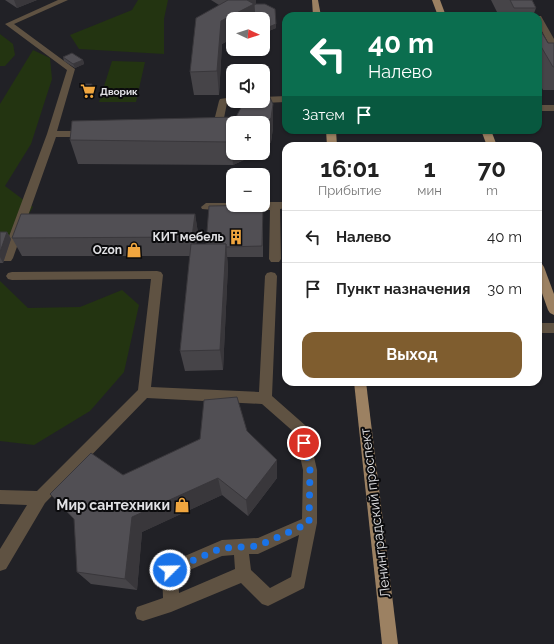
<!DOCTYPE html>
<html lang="ru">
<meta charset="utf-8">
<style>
:root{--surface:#fff;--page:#f2f2f2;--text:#222;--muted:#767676;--line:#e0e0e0;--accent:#7f5d2f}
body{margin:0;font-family:Raleway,sans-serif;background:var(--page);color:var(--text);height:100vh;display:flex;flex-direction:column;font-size:15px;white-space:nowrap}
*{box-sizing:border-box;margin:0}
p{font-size:13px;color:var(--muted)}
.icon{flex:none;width:22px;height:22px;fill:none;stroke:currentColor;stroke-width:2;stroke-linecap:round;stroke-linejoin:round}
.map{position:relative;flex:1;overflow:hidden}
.sheet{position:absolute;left:282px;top:142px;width:260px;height:244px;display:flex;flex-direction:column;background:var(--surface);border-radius:12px;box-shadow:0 1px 3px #0004}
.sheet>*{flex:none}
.guide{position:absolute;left:282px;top:12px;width:260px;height:122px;border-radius:12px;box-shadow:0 1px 3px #0004;background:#0b6e4f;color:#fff;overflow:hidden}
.needle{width:26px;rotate:94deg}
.controls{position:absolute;left:226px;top:12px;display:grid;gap:8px}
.controls a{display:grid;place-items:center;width:44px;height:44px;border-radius:8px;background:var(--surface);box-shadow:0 1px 3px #0004;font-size:20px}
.pin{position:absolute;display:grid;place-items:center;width:34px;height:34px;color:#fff;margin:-17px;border:2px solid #fff;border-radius:50%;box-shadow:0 1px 4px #0007}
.me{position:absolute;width:44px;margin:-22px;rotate:67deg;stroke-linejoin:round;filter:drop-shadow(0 0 3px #0008)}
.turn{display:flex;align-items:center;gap:14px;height:84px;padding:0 20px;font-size:18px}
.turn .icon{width:52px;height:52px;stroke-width:2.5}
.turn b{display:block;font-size:28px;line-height:34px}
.then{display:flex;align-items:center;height:38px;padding:0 20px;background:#0003;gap:8px;font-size:15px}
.eta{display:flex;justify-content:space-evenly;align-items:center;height:68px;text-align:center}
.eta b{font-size:24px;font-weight:700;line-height:28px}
.action{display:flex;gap:8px;margin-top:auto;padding:8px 20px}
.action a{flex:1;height:46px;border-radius:12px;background:var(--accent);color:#fff;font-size:16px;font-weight:700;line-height:46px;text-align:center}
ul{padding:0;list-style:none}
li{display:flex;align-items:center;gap:12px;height:52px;padding:0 20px;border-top:1px solid var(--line)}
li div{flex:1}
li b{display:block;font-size:15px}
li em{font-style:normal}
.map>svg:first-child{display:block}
</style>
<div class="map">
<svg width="554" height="644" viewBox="0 0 554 644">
<rect width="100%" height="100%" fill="#212126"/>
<g fill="#233411">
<path d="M138,0h30l-4,19v35l-85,-5 -9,-14 62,-25z"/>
<path d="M0,34l13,10 2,11 -10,11h-5z"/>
<path d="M33,50l17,8 2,21 -21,65 -26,42 28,21 -33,55v-158z"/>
<path d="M112,61l33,1 -9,40h-37z"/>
<path d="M0,281l28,27 52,-1 42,-17 17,15 -15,67 -34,39 -56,34 -34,-4z"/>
</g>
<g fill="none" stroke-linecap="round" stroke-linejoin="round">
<g fill="#5f5242" fill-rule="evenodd">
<path d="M58,0h10l-54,24 61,45 -18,62h29l5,3 -5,3h-30l-43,121 -2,3h-8l-2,-3 46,-124 20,-64 -62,-46z"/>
<path d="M537,16h4l13,23v9l-4,-2 -12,-22z"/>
<path d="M286,96v6l-23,1 -4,-2h4v-4z"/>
<path d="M233,97v4h4l-10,2 -6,30 -2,2h-6l-2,-2 8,-32 1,-2z"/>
<rect x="538" y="105" width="16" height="6"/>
<path d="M263,202h23v6l-6,1 1,50 -2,3h-8l-2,-3 1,-49h-24l-5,-4 22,-1z"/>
<path d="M206,203h20l5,4 -5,4 -24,-2 -1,-2z"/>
<path d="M157,271l4,1 2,3 -12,112 108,5 6,-116 2,-3 4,-1 4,1 2,3 -5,120 34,30 2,4 9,40v53l-13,65 -36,18 -6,-2 -21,-21 -70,29 -28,9 -6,-2 -2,-6 2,-6 26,-9 -1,-27 2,-6 58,-25 36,-2 44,-19 1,-49 -8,-37 -33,-29 -115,-6 -102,105 -39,66 -6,2v-22l27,-44 -27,-1v-14l37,1 101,-101 13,-111 -139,1 -4,-1 -2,-3 2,-3 4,-1zM299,535l-8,42 -21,11 -19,-18 -2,-16h9zM234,555l1,14 -56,24 -1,-18 44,-19z"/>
<rect x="538" y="323" width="16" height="10"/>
</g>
<g fill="#9c8162" fill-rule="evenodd">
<path d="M312,0h6l3,16h-8z"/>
<path d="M432,0h8l6,16h-8z"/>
<path d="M326,130h10l1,16h-10z"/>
<path d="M481,130h10l6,16h-10z"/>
<path d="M538,263l4,1 2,3 10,27v21l-4,-2 -2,-3 -10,-28z"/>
<path d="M354,382h12l32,262h-16z"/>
</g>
</g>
<g fill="#464448">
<path d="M5,0h32l-20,8z"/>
<path d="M211,0h45v4l20,20v4l-12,5 -1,-1v-13h-30v19l-11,6 -3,51h-25l-4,-23 29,-67z"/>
<path d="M491,0h41l4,8 -3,8h-34z"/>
<path d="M538,26l10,17h6v47h-11l-5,-10z"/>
<path d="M63,57l20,3 1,4 -9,4 -11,-7z"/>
<path d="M93,88l-2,6h-7l-1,-4z"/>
<path d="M241,101h22l10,27 -2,14 -8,8v-27l-30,30h26l-26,12 -155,-1 -8,-24 166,-23 5,-9z"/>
<path d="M263,205v52h-36l1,9 -5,104 -38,1 -5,-20 10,-95h-168l-10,-18 183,-24 3,19 -2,11h10z"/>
<path d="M0,232h7l4,7 -8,24h-3z"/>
<path d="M247,431l30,47 -29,38 -26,-21 -80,37 -5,58 -46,-6 -14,-12 46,-97z"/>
</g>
<g fill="#39373b">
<path d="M14,0h23l-20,8z"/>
<path d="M238,0h18v8l-1,11h-22v19l-11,6 -3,51 -2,-24 4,-50z"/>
<path d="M276,24v4l-12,5v-4z"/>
<path d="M83,60l1,4 -9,4 -2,-4z"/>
<path d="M92,84l1,4 -2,6 -1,-4z"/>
<path d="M273,104v24l-2,14 -8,8v-24z"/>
<path d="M233,141v12h26l-26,12 -2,-23z"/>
<path d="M195,214l3,19 -3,23 -3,-19z"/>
<path d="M7,232l4,7 -8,24 -3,-6v-5z"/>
<path d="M226,244l2,22 -5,104 -3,-20z"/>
<path d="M277,460v18l-29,38 -2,-16z"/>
<path d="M218,478l4,17 -80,37 -5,58 -12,-11 7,-62z"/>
</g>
<g fill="#514f54" stroke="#39373b">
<path d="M228,0h19l7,4 -33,17 -4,50 -27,1 6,-54z"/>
<path d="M510,0h22l4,8h-22z"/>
<path d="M256,4h9l10,5 1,15 -12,5 -1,-1v-9h-8l-1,-14z"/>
<path d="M538,26l10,17h6v24h-1l-14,-24h-1z"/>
<path d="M72,53l11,7 -10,4 -10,-7z"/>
<path d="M85,84h7l-2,6h-7z"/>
<path d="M263,87h2l8,17 -2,14 -8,8v-3h-30v18l-2,1 -161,-2 2,-19 164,-4 7,-13v-3h20z"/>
<path d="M263,205l-1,41 -36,1v-3h-20l3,-38z"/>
<path d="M21,214h174l-3,23 -180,1z"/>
<path d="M0,232h7l-7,20z"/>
<path d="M191,244h35l-6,106 -40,1z"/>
<path d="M237,397l10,34 30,29 -31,40 -28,-22 -86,39 -7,62 -48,-7 -3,-53 -24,-25 41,-41 32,22 77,-36 4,-39z"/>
</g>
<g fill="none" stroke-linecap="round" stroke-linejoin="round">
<path stroke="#1a73e8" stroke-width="7" stroke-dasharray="0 12.6" d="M170,570l52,-22 36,-2 51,-23 1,-53 -6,-27"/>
</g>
<defs>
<g id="supermarket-bare" transform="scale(1.2)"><path d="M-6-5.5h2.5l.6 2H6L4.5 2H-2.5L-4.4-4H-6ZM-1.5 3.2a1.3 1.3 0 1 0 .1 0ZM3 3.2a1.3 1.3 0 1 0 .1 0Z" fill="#f0a63f" stroke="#0b0b0d" stroke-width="2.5" paint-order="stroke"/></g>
<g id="building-bare" transform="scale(1.2)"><path d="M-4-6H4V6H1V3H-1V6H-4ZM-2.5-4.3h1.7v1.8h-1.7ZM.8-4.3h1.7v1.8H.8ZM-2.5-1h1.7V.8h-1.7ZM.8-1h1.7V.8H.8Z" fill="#f0a63f" stroke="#0b0b0d" stroke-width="2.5" paint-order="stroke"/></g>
<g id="shop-bare" transform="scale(1.2)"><path d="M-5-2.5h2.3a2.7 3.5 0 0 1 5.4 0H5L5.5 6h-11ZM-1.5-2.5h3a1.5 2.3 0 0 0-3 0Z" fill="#f0a63f" stroke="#0b0b0d" stroke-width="2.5" paint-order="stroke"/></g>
</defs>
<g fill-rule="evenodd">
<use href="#supermarket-bare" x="88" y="91"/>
<use href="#building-bare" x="236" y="237"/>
<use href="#shop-bare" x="134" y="250"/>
<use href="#shop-bare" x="182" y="505"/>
</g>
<g text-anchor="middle" stroke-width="4" stroke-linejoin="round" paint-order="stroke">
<g font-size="10" font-weight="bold" fill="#e1e1e4" stroke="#0b0b0d" text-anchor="start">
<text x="100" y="95">Дворик</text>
</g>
<g font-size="12" font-weight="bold" fill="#e1e1e4" stroke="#0b0b0d" text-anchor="end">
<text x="224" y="241">КИТ мебель</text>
<text x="122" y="254">Ozon</text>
</g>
<g font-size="14" font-weight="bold" fill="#e1e1e4" stroke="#0b0b0d" text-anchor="end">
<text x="170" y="510">Мир сантехники</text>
</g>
<g font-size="14" fill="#e1e1e4" stroke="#0b0b0d">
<text transform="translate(375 513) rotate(-97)" y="5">Ленинградский проспект</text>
</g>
</g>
</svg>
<div class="controls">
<a><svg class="needle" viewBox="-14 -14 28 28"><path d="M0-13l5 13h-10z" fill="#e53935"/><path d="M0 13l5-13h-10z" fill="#767676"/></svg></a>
<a><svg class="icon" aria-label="sound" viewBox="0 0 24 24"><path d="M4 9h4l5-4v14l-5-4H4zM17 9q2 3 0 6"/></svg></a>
<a>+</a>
<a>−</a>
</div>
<div class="pin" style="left:304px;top:443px;background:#d93025"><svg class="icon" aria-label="arrive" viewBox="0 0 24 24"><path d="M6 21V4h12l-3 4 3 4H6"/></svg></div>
<svg class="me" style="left:170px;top:570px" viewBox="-20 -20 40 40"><circle r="17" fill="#1a73e8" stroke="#fff" stroke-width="3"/><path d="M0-11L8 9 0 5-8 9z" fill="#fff"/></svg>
<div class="guide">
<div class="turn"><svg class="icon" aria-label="left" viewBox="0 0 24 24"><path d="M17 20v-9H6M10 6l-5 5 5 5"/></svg><div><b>40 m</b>Налево</div></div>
<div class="then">Затем<svg class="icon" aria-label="arrive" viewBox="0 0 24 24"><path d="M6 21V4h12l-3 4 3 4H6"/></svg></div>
</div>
<section class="sheet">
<div class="eta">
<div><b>16:01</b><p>Прибытие</p></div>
<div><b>1</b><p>мин</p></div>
<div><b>70</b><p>m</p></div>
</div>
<ul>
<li><svg class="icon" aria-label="left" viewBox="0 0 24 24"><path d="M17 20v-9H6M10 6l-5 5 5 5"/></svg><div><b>Налево</b></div><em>40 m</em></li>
<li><svg class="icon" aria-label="arrive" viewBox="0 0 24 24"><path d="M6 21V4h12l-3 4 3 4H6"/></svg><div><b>Пункт назначения</b></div><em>30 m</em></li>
</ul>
<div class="action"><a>Выход</a></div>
</section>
</div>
